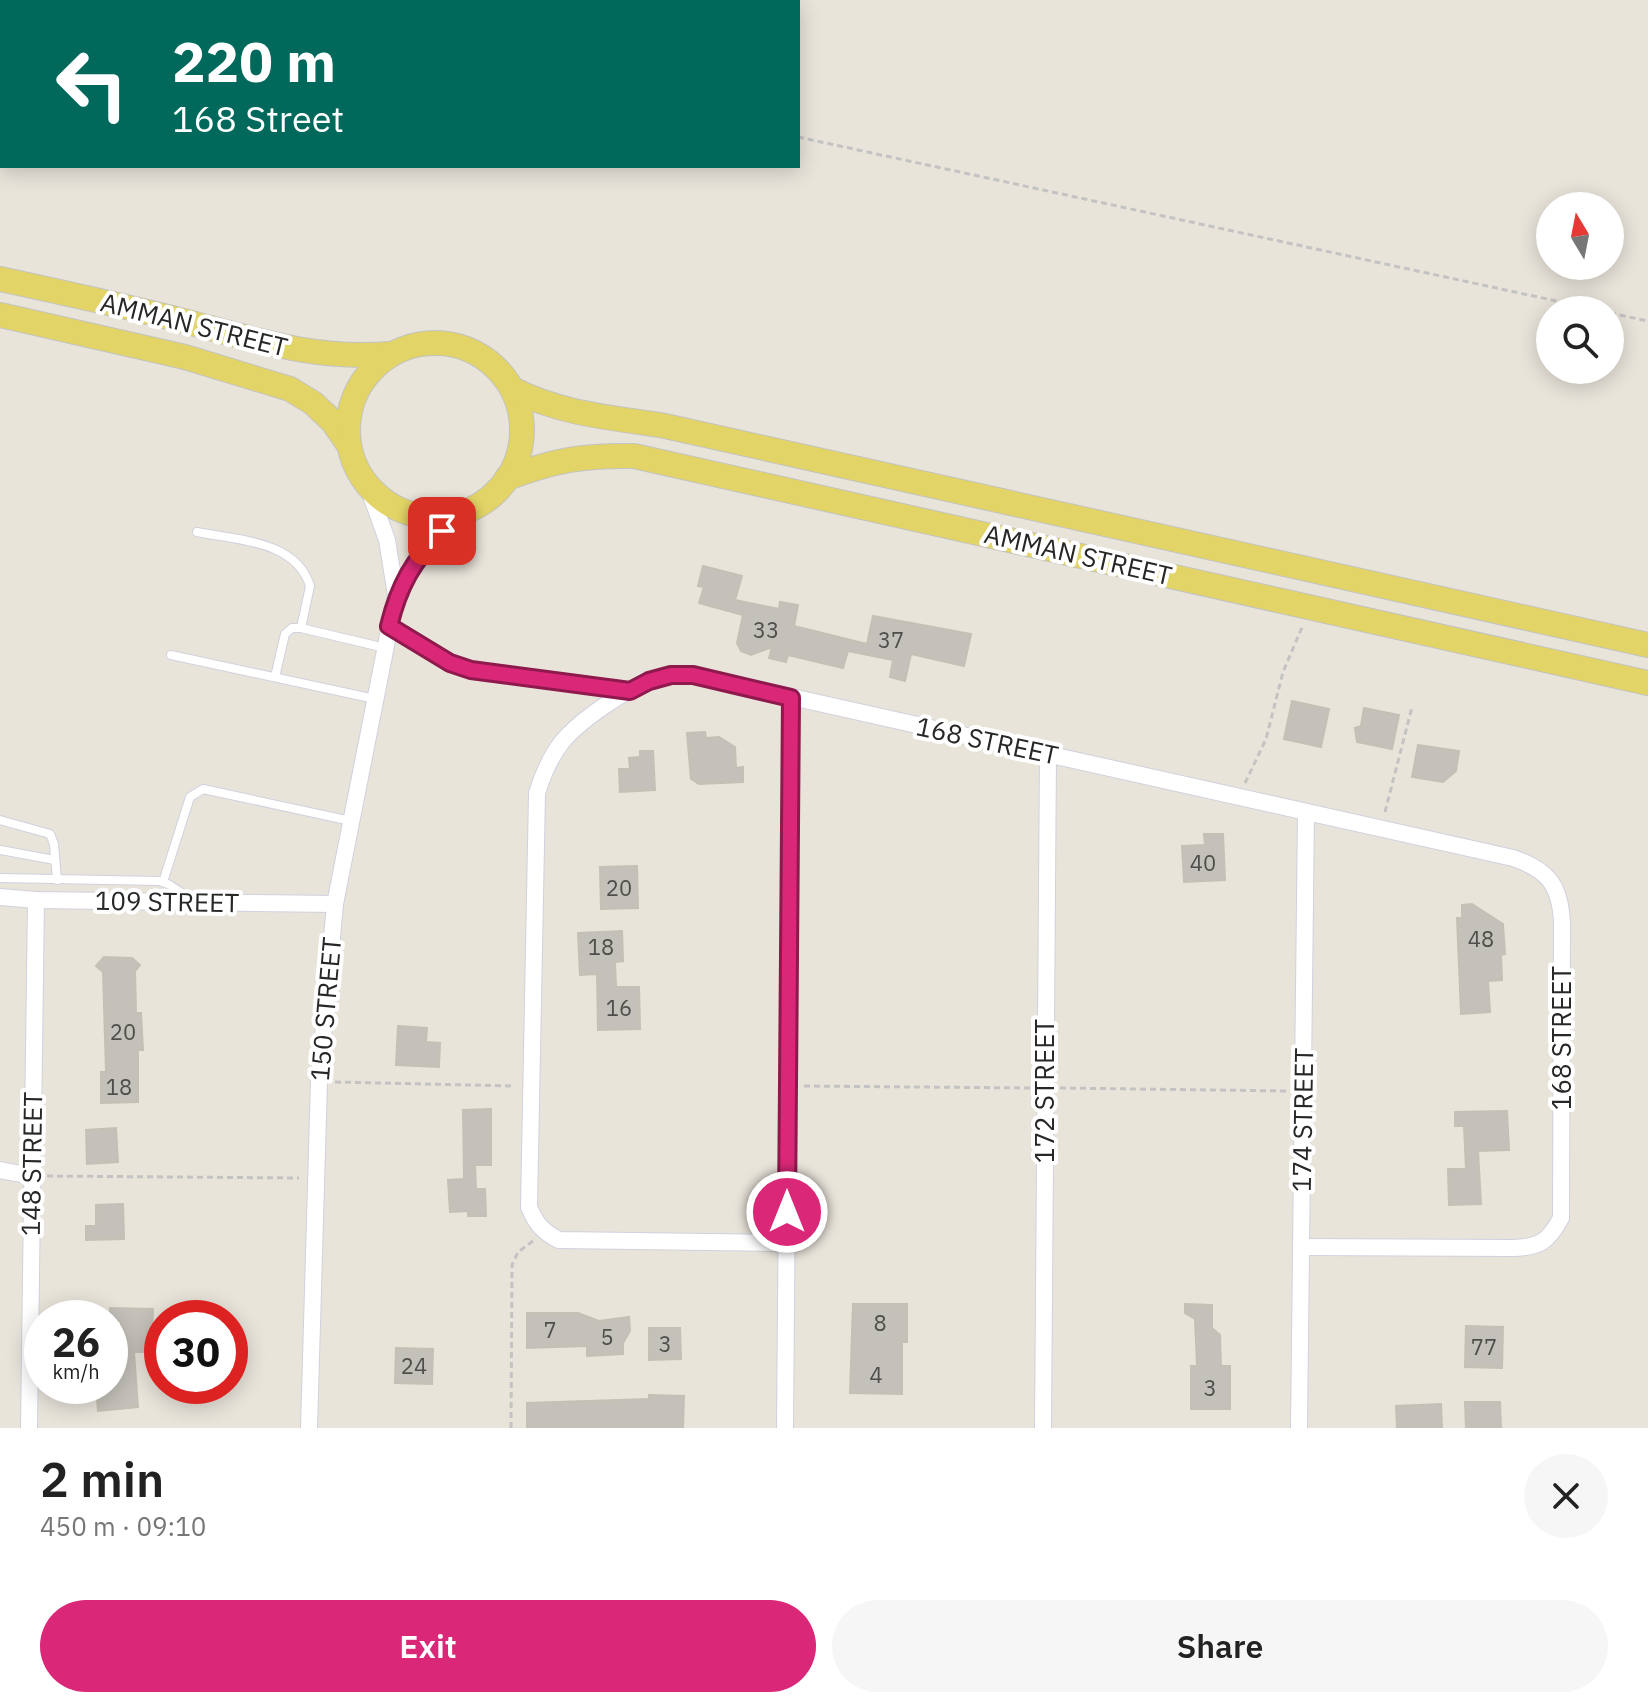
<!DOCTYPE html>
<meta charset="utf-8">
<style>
:root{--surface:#fff;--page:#f6f6f6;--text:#222;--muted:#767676;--accent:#db2777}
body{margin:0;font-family:"IBM Plex Sans",sans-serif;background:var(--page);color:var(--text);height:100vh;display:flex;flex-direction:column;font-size:30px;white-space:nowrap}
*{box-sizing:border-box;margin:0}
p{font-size:26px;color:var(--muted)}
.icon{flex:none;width:44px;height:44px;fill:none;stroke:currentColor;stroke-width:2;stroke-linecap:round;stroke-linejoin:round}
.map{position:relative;height:1428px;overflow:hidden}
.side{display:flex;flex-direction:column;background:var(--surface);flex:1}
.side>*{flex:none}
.hud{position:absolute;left:0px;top:0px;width:800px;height:168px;box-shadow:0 4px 20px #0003;background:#00695c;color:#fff;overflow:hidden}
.needle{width:52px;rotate:350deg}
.tools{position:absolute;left:1536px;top:192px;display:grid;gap:16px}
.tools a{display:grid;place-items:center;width:88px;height:88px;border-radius:50%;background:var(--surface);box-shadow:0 4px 20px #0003;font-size:40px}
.speed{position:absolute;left:24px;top:1300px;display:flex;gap:16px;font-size:40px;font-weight:700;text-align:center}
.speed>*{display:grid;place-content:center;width:104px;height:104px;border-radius:50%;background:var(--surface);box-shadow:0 4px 20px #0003;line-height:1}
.speed small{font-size:20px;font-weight:400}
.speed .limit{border:12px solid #d22;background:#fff;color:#111}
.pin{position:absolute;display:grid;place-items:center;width:68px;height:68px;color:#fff;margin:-34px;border-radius:16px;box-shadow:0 4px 12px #0006}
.me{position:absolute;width:88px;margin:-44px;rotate:0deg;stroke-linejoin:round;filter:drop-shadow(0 0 6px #0008)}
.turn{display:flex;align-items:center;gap:28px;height:168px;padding:0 40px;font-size:36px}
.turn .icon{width:104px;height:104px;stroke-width:2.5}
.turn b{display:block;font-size:56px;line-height:68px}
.round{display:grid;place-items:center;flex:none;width:84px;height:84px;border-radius:42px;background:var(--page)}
.overview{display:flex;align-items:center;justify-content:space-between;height:136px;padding:0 40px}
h1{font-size:48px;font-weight:600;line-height:60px}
.button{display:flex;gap:16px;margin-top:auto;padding:16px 40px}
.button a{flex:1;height:92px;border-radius:48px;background:var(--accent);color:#fff;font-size:32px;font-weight:600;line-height:92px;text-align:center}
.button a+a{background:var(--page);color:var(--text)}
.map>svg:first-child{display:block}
</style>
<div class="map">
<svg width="1648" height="1428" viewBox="0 0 1648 1428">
<rect width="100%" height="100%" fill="#e9e4da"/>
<g fill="#c4c1ba" stroke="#c4c0b4" stroke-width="2">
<path d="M703,566l39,10 -7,24 44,9 1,-7 18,3 -4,21 73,18 6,-28 98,18 -7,32 -53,-12 -6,27 -15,-4 3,-17 -45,-9 -5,17 -55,-13 -2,7 -17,-4 3,-11 -21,8 -10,-4 -4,-8 6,-28 -44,-12 5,-16 -6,-1z"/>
<path d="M1292,701l37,8 -8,38 -37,-8z"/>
<path d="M1364,708l35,7 -7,34 -35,-7 -2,-14 6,-2z"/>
<path d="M705,732l1,6 13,-1 16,10 1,21 7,-1v15l-44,2 -8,-5 -4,-46z"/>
<path d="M1418,745l41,6 -3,20 -13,11 -31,-5z"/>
<path d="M640,751h13l2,39 -35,2 -1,-23h11l-1,-11 11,-1z"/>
<path d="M1204,834h19l2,46 -41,2 -2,-36 23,-1z"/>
<path d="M637,866l1,42 -37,1 -1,-42z"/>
<path d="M1472,904l31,20 2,30 -4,1 1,25 -14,1 2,31 -29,2 -4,-96h5v-13z"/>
<path d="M622,931l1,30 -8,1 1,25h23l1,42 -42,1 -1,-56 -17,1 -2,-42z"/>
<path d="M104,957l28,1 8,7 -5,6 1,42h5l2,37h-5v52l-37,1v-31h5l-3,-100 -7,-6z"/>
<path d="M398,1026l29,2 -1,14 14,1 -1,24 -43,-2z"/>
<path d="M491,1109v56h-16l1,24h9l1,27h-18v-5l-18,1 -2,-32 16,-1 -1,-69z"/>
<path d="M1507,1111l2,39 -31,1 3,53 -32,1 -1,-36h18l-2,-43h-9v-14z"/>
<path d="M116,1128l2,34 -31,2 -1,-34z"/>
<path d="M123,1204l1,35 -38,1v-14h10v-21z"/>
<path d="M853,1304h54v38h-5v52l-52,-1z"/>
<path d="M1185,1304l27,1v23l8,7 1,31h9v43h-39v-43h6l-2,-47 -10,-6z"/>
<path d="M110,1308l43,1 -2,43h-17l4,55 -40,4 -2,-25h14v-19h10l1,-46h-11z"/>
<path d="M527,1313h51l21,8 30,-4 1,14 -7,12v11l-36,2v-10l-60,2z"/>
<path d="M1466,1326l37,1 -1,41 -37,-1z"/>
<path d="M649,1328h31l1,31 -32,1z"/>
<path d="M396,1348l37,1 -1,35 -37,-1z"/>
<path d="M649,1395l35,1 -1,32h-156v-25l122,-4z"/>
<path d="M1465,1402h35l1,26h-35z"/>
<path d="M1441,1404l1,24h-45l-1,-22z"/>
</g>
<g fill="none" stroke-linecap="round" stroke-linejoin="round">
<g stroke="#d0d1df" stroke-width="10">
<g id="lane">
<path d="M197,532c39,8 99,8 113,54l-9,42"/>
<path d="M389,627l61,36 21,7 152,21"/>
<path d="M171,655l204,44"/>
<path d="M275,677l10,-43 7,-6h9l84,20"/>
<path d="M0,820l50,14 4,10 3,36"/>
<path d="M0,850l55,10"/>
<path d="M0,878l159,3 9,3 25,16"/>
<path d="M163,882l27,-85 13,-8 148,32"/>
</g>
</g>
<g stroke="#d0d1df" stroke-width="18">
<g id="street">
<path d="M368,487l19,53 9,55"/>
<path d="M0,897l36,3 299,4"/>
<path d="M0,1170l32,6"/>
<path d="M787,1243l-228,-3c-16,-8 -23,-16 -30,-33l8,-414c6,-19 13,-36 25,-51 17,-21 62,-52 88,-61 14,-6 28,-6 43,-6l820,183c35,12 47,27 49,64l-1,296c-13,24 -21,29 -48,30l-212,-1"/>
<path d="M29,1428l7,-528"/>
<path d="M309,1428l10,-347 16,-177 61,-309 28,-45 38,-37"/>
<path d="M785,1428l6,-730"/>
<path d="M1043,1428l5,-673"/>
<path d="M1299,1428l7,-616"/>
</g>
</g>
<g stroke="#c3c3c3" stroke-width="26">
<g id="primary">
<path d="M0,279c60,13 120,26 180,41 74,19 132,40 210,34"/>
<path d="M0,315l185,42 105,32 23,14 20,19 15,22"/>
<circle cx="435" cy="430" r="87"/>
<path d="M512,389c52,26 98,28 153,37l983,219"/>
<path d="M507,478c48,-18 77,-23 127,-22l1014,227"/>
</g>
</g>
<g stroke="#c3c3c3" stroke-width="3" stroke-dasharray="6 4" stroke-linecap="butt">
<path d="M198,0l8,2"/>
<path d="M798,137l800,173"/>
<path d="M1610,313l38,8"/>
<path d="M1245,783l21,-44 17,-67 20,-47"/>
<path d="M1385,812l27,-105"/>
<path d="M335,1082l180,4"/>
<path d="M804,1086l228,2"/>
<path d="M1060,1088l228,3"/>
<path d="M47,1176l252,2"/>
<path d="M511,1428l1,-163 6,-13 15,-11"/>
</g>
<use href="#lane" stroke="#fff" stroke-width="8"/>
<use href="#street" stroke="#fff" stroke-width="16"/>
<use href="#primary" stroke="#e2d466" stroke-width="24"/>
</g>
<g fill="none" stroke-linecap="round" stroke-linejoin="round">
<g stroke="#8e194d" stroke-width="20">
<path id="route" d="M442,531c-29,30 -43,54 -53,95l61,37 21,7 159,21 19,-10 22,-6h22l98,23 -4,514"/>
</g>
<use href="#route" stroke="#db2777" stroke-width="14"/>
</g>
<g text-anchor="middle" stroke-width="8" stroke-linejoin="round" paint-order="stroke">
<g font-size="22" fill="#4e4e4c">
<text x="766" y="638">33</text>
<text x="891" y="648">37</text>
<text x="1203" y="871">40</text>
<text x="619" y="896">20</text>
<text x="1481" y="947">48</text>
<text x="601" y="955">18</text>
<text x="619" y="1016">16</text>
<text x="123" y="1040">20</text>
<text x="119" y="1095">18</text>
<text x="880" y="1331">8</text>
<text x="550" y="1338">7</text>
<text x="607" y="1345">5</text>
<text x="665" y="1352">3</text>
<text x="1484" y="1355">77</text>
<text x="414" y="1374">24</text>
<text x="876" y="1383">4</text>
<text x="1210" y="1396">3</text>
</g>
<g font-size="26" fill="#272727" stroke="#fff">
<text transform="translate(194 325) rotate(14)" y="9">AMMAN STREET</text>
<text transform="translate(1078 555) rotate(13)" y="9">AMMAN STREET</text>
<text transform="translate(987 741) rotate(12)" y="9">168 STREET</text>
<text transform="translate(167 902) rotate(1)" y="9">109 STREET</text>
<text transform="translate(326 1009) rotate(-85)" y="9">150 STREET</text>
<text transform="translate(1562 1038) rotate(-90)" y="9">168 STREET</text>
<text transform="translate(1045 1091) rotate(-90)" y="9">172 STREET</text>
<text transform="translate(1303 1120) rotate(-89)" y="9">174 STREET</text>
<text transform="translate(32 1164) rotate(-89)" y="9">148 STREET</text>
</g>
</g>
</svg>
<div class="tools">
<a><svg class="needle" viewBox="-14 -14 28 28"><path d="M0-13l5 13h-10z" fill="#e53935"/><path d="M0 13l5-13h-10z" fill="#767676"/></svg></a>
<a><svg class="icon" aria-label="search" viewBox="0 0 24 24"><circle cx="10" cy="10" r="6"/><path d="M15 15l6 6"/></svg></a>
</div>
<div class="speed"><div>26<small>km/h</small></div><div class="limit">30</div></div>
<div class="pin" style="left:442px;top:531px;background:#d93025"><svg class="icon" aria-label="arrive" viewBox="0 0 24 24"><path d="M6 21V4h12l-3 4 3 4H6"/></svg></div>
<svg class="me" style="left:787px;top:1212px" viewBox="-20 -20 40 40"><circle r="17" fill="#db2777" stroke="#fff" stroke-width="3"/><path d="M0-11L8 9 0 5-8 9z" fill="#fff"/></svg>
<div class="hud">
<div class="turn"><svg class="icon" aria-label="left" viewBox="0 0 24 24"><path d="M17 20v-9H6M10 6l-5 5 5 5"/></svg><div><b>220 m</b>168 Street</div></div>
</div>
</div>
<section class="side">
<div class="overview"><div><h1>2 min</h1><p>450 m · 09:10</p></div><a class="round"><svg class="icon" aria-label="close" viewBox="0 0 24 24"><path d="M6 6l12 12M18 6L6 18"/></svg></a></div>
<div class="button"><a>Exit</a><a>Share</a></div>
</section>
